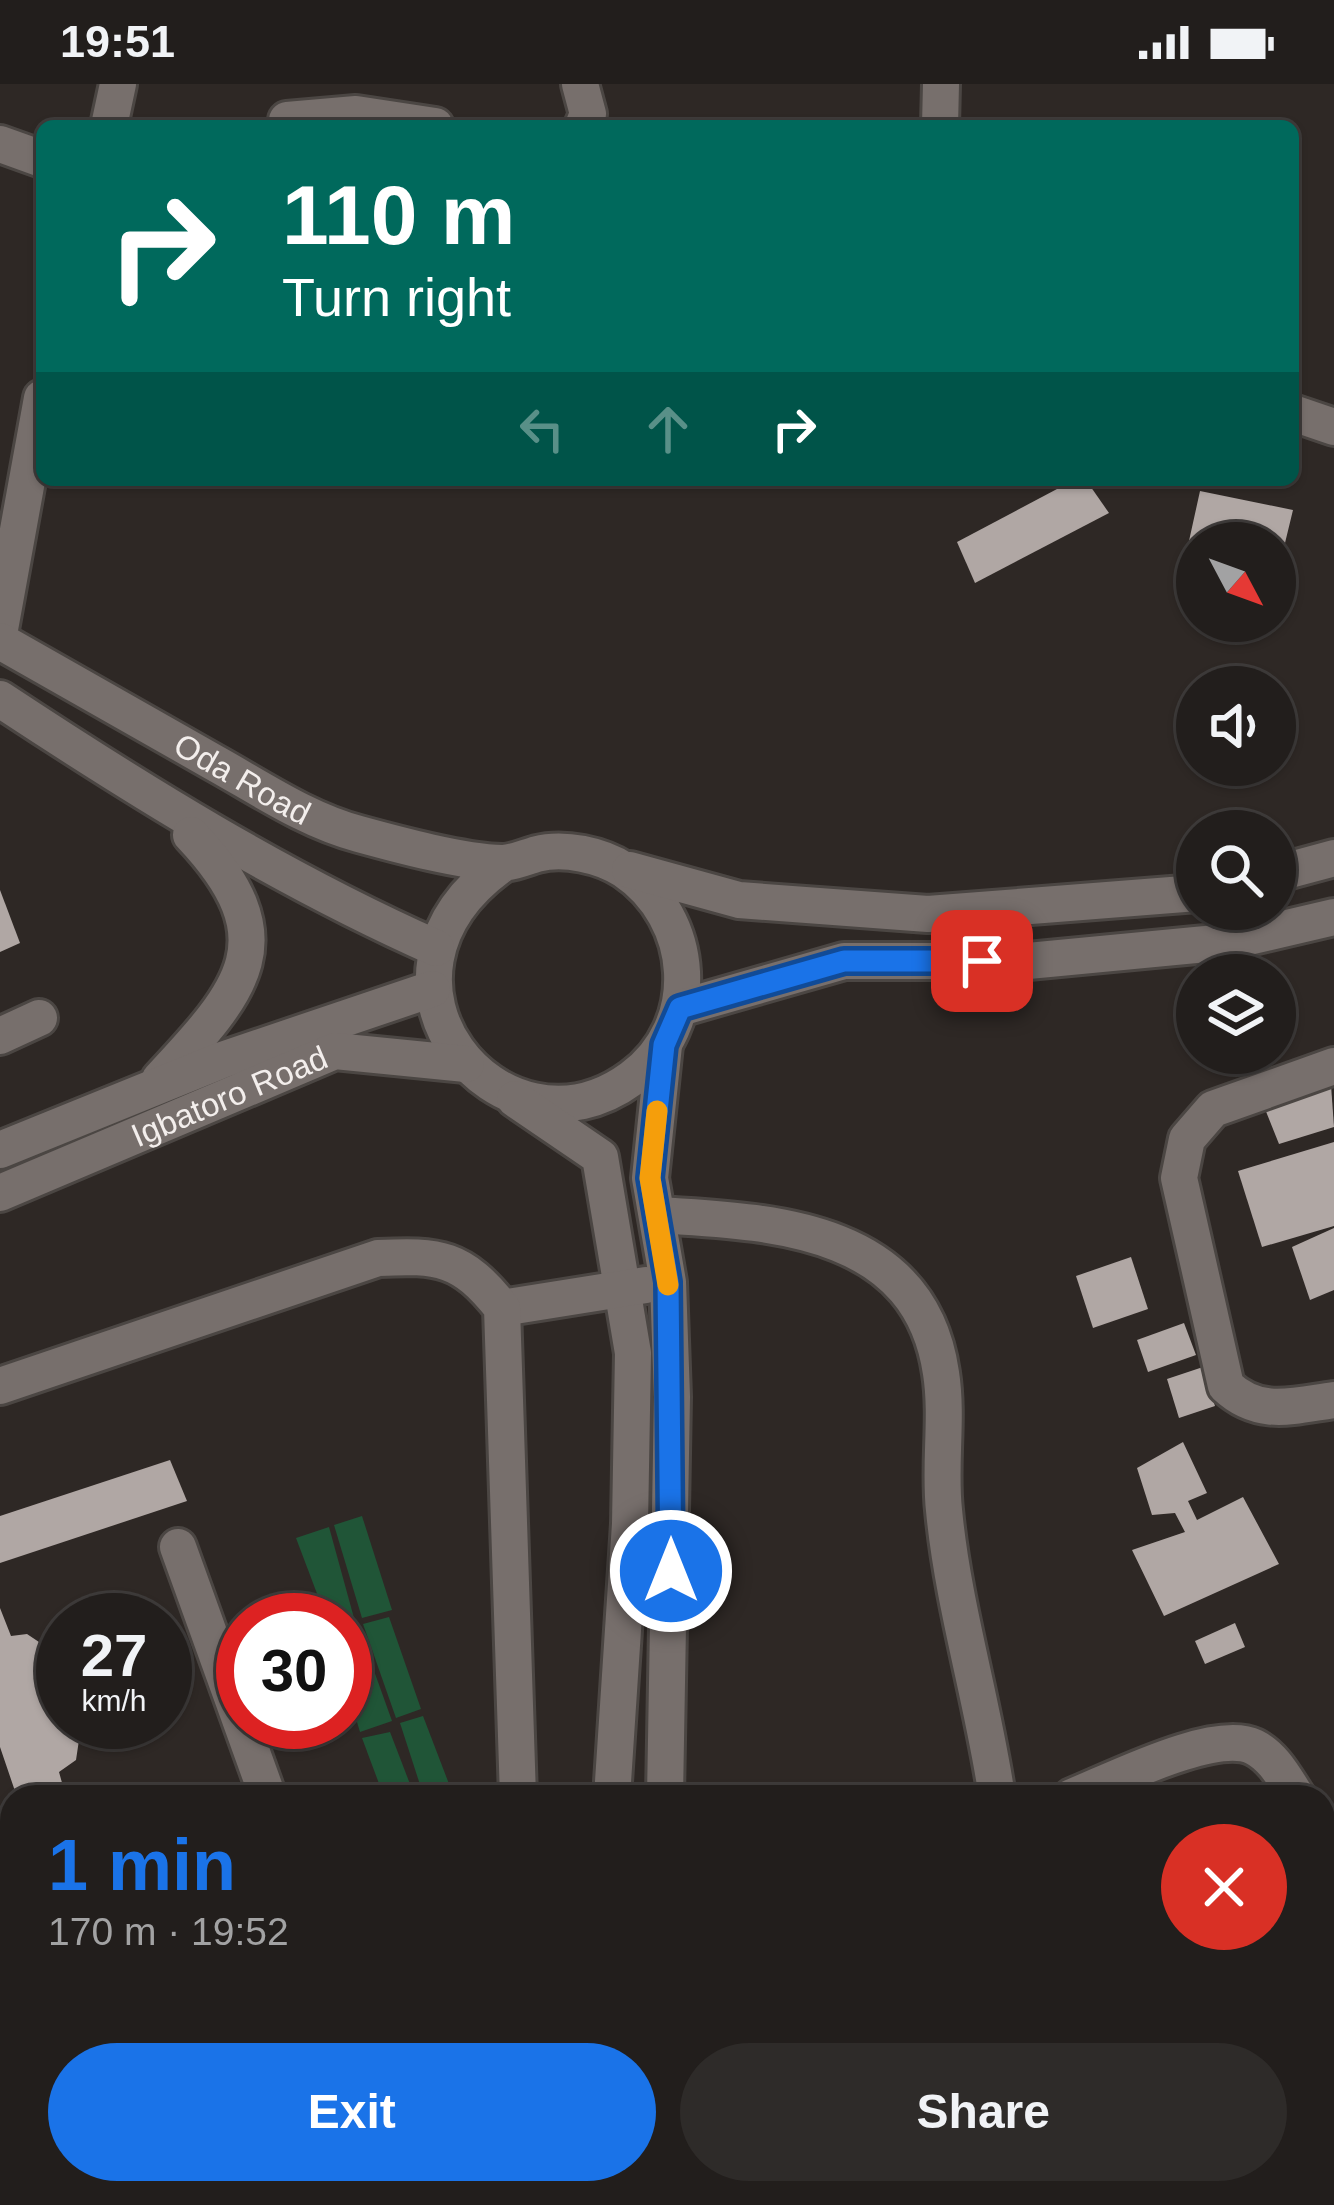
<!DOCTYPE html>
<meta charset="utf-8">
<style>
:root{--surface:#221e1c;--page:#2e2b29;--text:#f1f3f6;--muted:#a2a2a3;--line:#3f3c3b;--accent:#1a73e8}
body{margin:0;font-family:Arial,sans-serif;background:var(--page);color:var(--text);height:100vh;display:flex;flex-direction:column;font-size:45px;white-space:nowrap}
*{box-sizing:border-box;margin:0}
p{font-size:39px;color:var(--muted)}
.icon{flex:none;width:66px;height:66px;fill:none;stroke:currentColor;stroke-width:2;stroke-linecap:round;stroke-linejoin:round}
.map{position:relative;flex:1;overflow:hidden}
.details{position:absolute;left:0px;top:1701px;width:1335px;height:420px;display:flex;flex-direction:column;background:var(--surface);border-radius:36px 36px 0 0;box-shadow:0 3px 9px #0004,0 0 0 3px var(--line)}
.details>*{flex:none}
.guide{position:absolute;left:36px;top:36px;width:1263px;height:366px;border-radius:18px;box-shadow:0 3px 9px #0004,0 0 0 3px var(--line);background:#00695c;color:#fff;overflow:hidden}
.needle{width:78px;rotate:131deg}
.tools{position:absolute;left:1176px;top:438px;display:grid;gap:24px}
.tools a{display:grid;place-items:center;width:120px;height:120px;border-radius:50%;background:var(--surface);box-shadow:0 3px 9px #0004,0 0 0 3px var(--line);font-size:60px}
.speed{position:absolute;left:36px;top:1509px;display:flex;gap:24px;font-size:60px;font-weight:700;text-align:center}
.speed>*{display:grid;place-content:center;width:156px;height:156px;border-radius:50%;background:var(--surface);box-shadow:0 3px 9px #0004,0 0 0 3px var(--line);line-height:1}
.speed small{font-size:30px;font-weight:400}
.speed .limit{border:18px solid #d22;background:#fff;color:#111}
.pin{position:absolute;display:grid;place-items:center;width:102px;height:102px;color:#fff;margin:-51px;border-radius:24px;box-shadow:0 6px 18px #0006}
.me{position:absolute;width:132px;margin:-66px;rotate:0deg;stroke-linejoin:round;filter:drop-shadow(0 0 9px #0008)}
.turn{display:flex;align-items:center;gap:42px;height:252px;padding:0 48px;font-size:54px}
.turn .icon{width:156px;height:156px;stroke-width:2.5}
.turn b{display:block;font-size:84px;line-height:102px}
.lanes{display:flex;align-items:center;height:114px;padding:0 48px;background:#0003;justify-content:center;gap:60px;direction:ltr}
.lanes .off{opacity:.35}
.round{display:grid;place-items:center;flex:none;width:126px;height:126px;border-radius:63px;background:var(--page)}
.summary{display:flex;align-items:center;justify-content:space-between;height:204px;padding:0 48px}
h1{font-size:72px;font-weight:600;line-height:90px;color:var(--accent)}
.primary-button{display:flex;gap:24px;margin-top:auto;padding:24px 48px}
.primary-button a{flex:1;height:138px;border-radius:72px;background:var(--accent);color:#fff;font-size:48px;font-weight:600;line-height:138px;text-align:center}
.primary-button a+a{background:var(--page);color:var(--text)}
.status{display:flex;justify-content:space-between;align-items:center;height:84px;padding:0 60px;background:var(--surface);direction:ltr}
.status svg{height:33px;fill:currentColor}
.map>svg:first-child{display:block}
</style>
<div class="status"><b>19:51</b><svg viewBox="0 0 49 12"><path d="M0 12V9h3v3zM5 12V6h3v6zM10 12V3h3v9zM15 12V0h3v12zM26 1h20v11H26zM47 4h2v5h-2z"/></svg></div>
<div class="map">
<svg width="1334" height="2121" viewBox="0 0 1334 2121">
<rect width="100%" height="100%" fill="#2e2825"/>
<g fill="#205537">
<path d="M362,1432l30,94 -30,8 -28,-93z"/>
<path d="M329,1443l25,91 -27,2 -31,-82z"/>
<path d="M389,1533l32,92 -25,9 -33,-94z"/>
<path d="M359,1545l33,92 -32,11 -15,-50v-48z"/>
<path d="M423,1632l31,81h-30l-24,-74z"/>
<path d="M390,1648l25,65h-31l-22,-59z"/>
</g>
<g fill="#b0a7a4">
<path d="M1074,396h12l23,33 -134,70 -18,-41z"/>
<path d="M1200,407l93,19 -16,66 -2,-33h-78v60l-21,-3z"/>
<path d="M0,806l20,53 -20,9z"/>
<path d="M1331,1001l3,42 -55,17 -16,-40z"/>
<path d="M1334,1058v84l-72,21 -24,-76z"/>
<path d="M1334,1144v62l-24,10 -18,-53z"/>
<path d="M1131,1173l17,52 -55,19 -17,-52z"/>
<path d="M1184,1239l12,32 -48,17 -11,-32z"/>
<path d="M1203,1283l12,39 -36,12 -12,-39z"/>
<path d="M1183,1358l24,51 -19,8 9,19 46,-23 36,67 -115,52 -32,-66 53,-18 -10,-19 -23,2 -15,-47z"/>
<path d="M170,1376l17,41 -187,62v-47z"/>
<path d="M0,1524l11,28 16,-2 18,12 18,49v27h10l6,18 -3,20 -17,12 7,25h-49l-17,-50z"/>
<path d="M1235,1539l10,24 -40,17 -10,-23z"/>
<path d="M12,1729v40l-12,4v-40z"/>
<path d="M1334,1957v133l-11,-25v-100z"/>
<path d="M12,2067v42l13,1 -25,8v-47z"/>
<path d="M165,2109h39l4,12h-39z"/>
</g>
<g fill="none" stroke-linecap="round" stroke-linejoin="round">
<g stroke="#4b4643" stroke-width="42">
<g id="minor">
<path d="M580,0l8,30 -5,12"/>
<path d="M287,36l69,-6 79,12"/>
<path d="M109,42l9,-42"/>
<path d="M940,42l1,-42"/>
<path d="M0,60l42,15"/>
<path d="M1293,329l41,14"/>
<path d="M0,545l42,-231"/>
<path id="s1" d="M0,557c71,40 142,80 213,121 47,26 93,58 146,72 40,11 103,28 143,29 11,0 24,-6 35,-9 27,-7 64,1 87,16 72,48 80,155 8,208 -130,96 -294,-99 -128,-215"/>
<path d="M0,615c141,93 281,180 436,249"/>
<path d="M630,786l109,30 189,14 269,-21"/>
<path d="M1275,790l59,-16"/>
<path d="M680,924l164,-47h184l199,-19 107,-25"/>
<path d="M0,952l39,-18"/>
<path d="M664,961l-14,133 18,104 4,115 -7,400"/>
<path d="M1334,982l-121,43 -26,30 -8,39 47,208c33,31 66,20 108,14"/>
<path d="M160,995c84,-90 129,-140 31,-244"/>
<path d="M515,1015l85,58 33,196 -3,171 -18,273"/>
<path d="M0,1066l222,-90 210,-71"/>
<path id="s2" d="M0,1109l335,-142 131,13"/>
<path d="M660,1131c114,7 260,13 281,158 7,45 -2,92 3,137 9,96 39,191 53,287"/>
<path d="M502,1224l144,-23"/>
<path d="M0,1302l378,-128c61,-3 84,-1 124,50l16,489"/>
<path d="M178,1463l90,250"/>
<path d="M1072,1713c40,-16 143,-69 182,-50 20,10 31,32 43,50"/>
<path d="M1323,1752l11,18"/>
<path d="M399,2109l3,12"/>
<path d="M609,2109l1,12"/>
<path d="M1081,2109l3,12"/>
<path d="M641,2121l1,-12"/>
</g>
</g>
<use href="#minor" stroke="#776f6c" stroke-width="36"/>
</g>
<g fill="none" stroke-linecap="round" stroke-linejoin="round">
<g stroke="#114b97" stroke-width="30">
<path id="route" d="M671,1487l-3,-289 -18,-104 14,-133 16,-37 164,-47h138"/>
</g>
<use href="#route" stroke="#1a73e8" stroke-width="21"/>
<path stroke="#f59e0b" stroke-width="21" d="M657,1027l-7,67 18,107"/>
</g>
<g text-anchor="middle" stroke-width="12" stroke-linejoin="round" paint-order="stroke">
<g font-size="33" fill="#f3eeec" stroke="#141110">
<text dy="12" stroke="none"><textPath href="#s1" startOffset="279">Oda Road</textPath></text>
<text dy="12" stroke="none"><textPath href="#s2" startOffset="249">Igbatoro Road</textPath></text>
</g>
</g>
</svg>
<div class="tools">
<a><svg class="needle" viewBox="-14 -14 28 28"><path d="M0-13l5 13h-10z" fill="#e53935"/><path d="M0 13l5-13h-10z" fill="#a2a2a3"/></svg></a>
<a><svg class="icon" aria-label="sound" viewBox="0 0 24 24"><path d="M4 9h4l5-4v14l-5-4H4zM17 9q2 3 0 6"/></svg></a>
<a><svg class="icon" aria-label="search" viewBox="0 0 24 24"><circle cx="10" cy="10" r="6"/><path d="M15 15l6 6"/></svg></a>
<a><svg class="icon" aria-label="layers" viewBox="0 0 24 24"><path d="M12 4l9 5-9 5-9-5zM3 14l9 5 9-5"/></svg></a>
</div>
<div class="speed"><div>27<small>km/h</small></div><div class="limit">30</div></div>
<div class="pin" style="left:982px;top:877px;background:#d93025"><svg class="icon" aria-label="arrive" viewBox="0 0 24 24"><path d="M6 21V4h12l-3 4 3 4H6"/></svg></div>
<svg class="me" style="left:671px;top:1487px" viewBox="-20 -20 40 40"><circle r="17" fill="#1a73e8" stroke="#fff" stroke-width="3"/><path d="M0-11L8 9 0 5-8 9z" fill="#fff"/></svg>
<div class="guide">
<div class="turn"><svg class="icon" aria-label="right" viewBox="0 0 24 24"><path d="M7 20v-9h11M14 6l5 5-5 5"/></svg><div><b>110 m</b>Turn right</div></div>
<div class="lanes"><svg class="icon off" aria-label="left" viewBox="0 0 24 24"><path d="M17 20v-9H6M10 6l-5 5 5 5"/></svg><svg class="icon off" aria-label="ahead" viewBox="0 0 24 24"><path d="M12 20V5M6 11l6-6 6 6"/></svg><svg class="icon" aria-label="right" viewBox="0 0 24 24"><path d="M7 20v-9h11M14 6l5 5-5 5"/></svg></div>
</div>
<section class="details">
<div class="summary"><div><h1>1 min</h1><p>170 m · 19:52</p></div><a class="round" style="background:#d93025;color:#fff"><svg class="icon" aria-label="close" viewBox="0 0 24 24"><path d="M6 6l12 12M18 6L6 18"/></svg></a></div>
<div class="primary-button"><a>Exit</a><a>Share</a></div>
</section>
</div>
